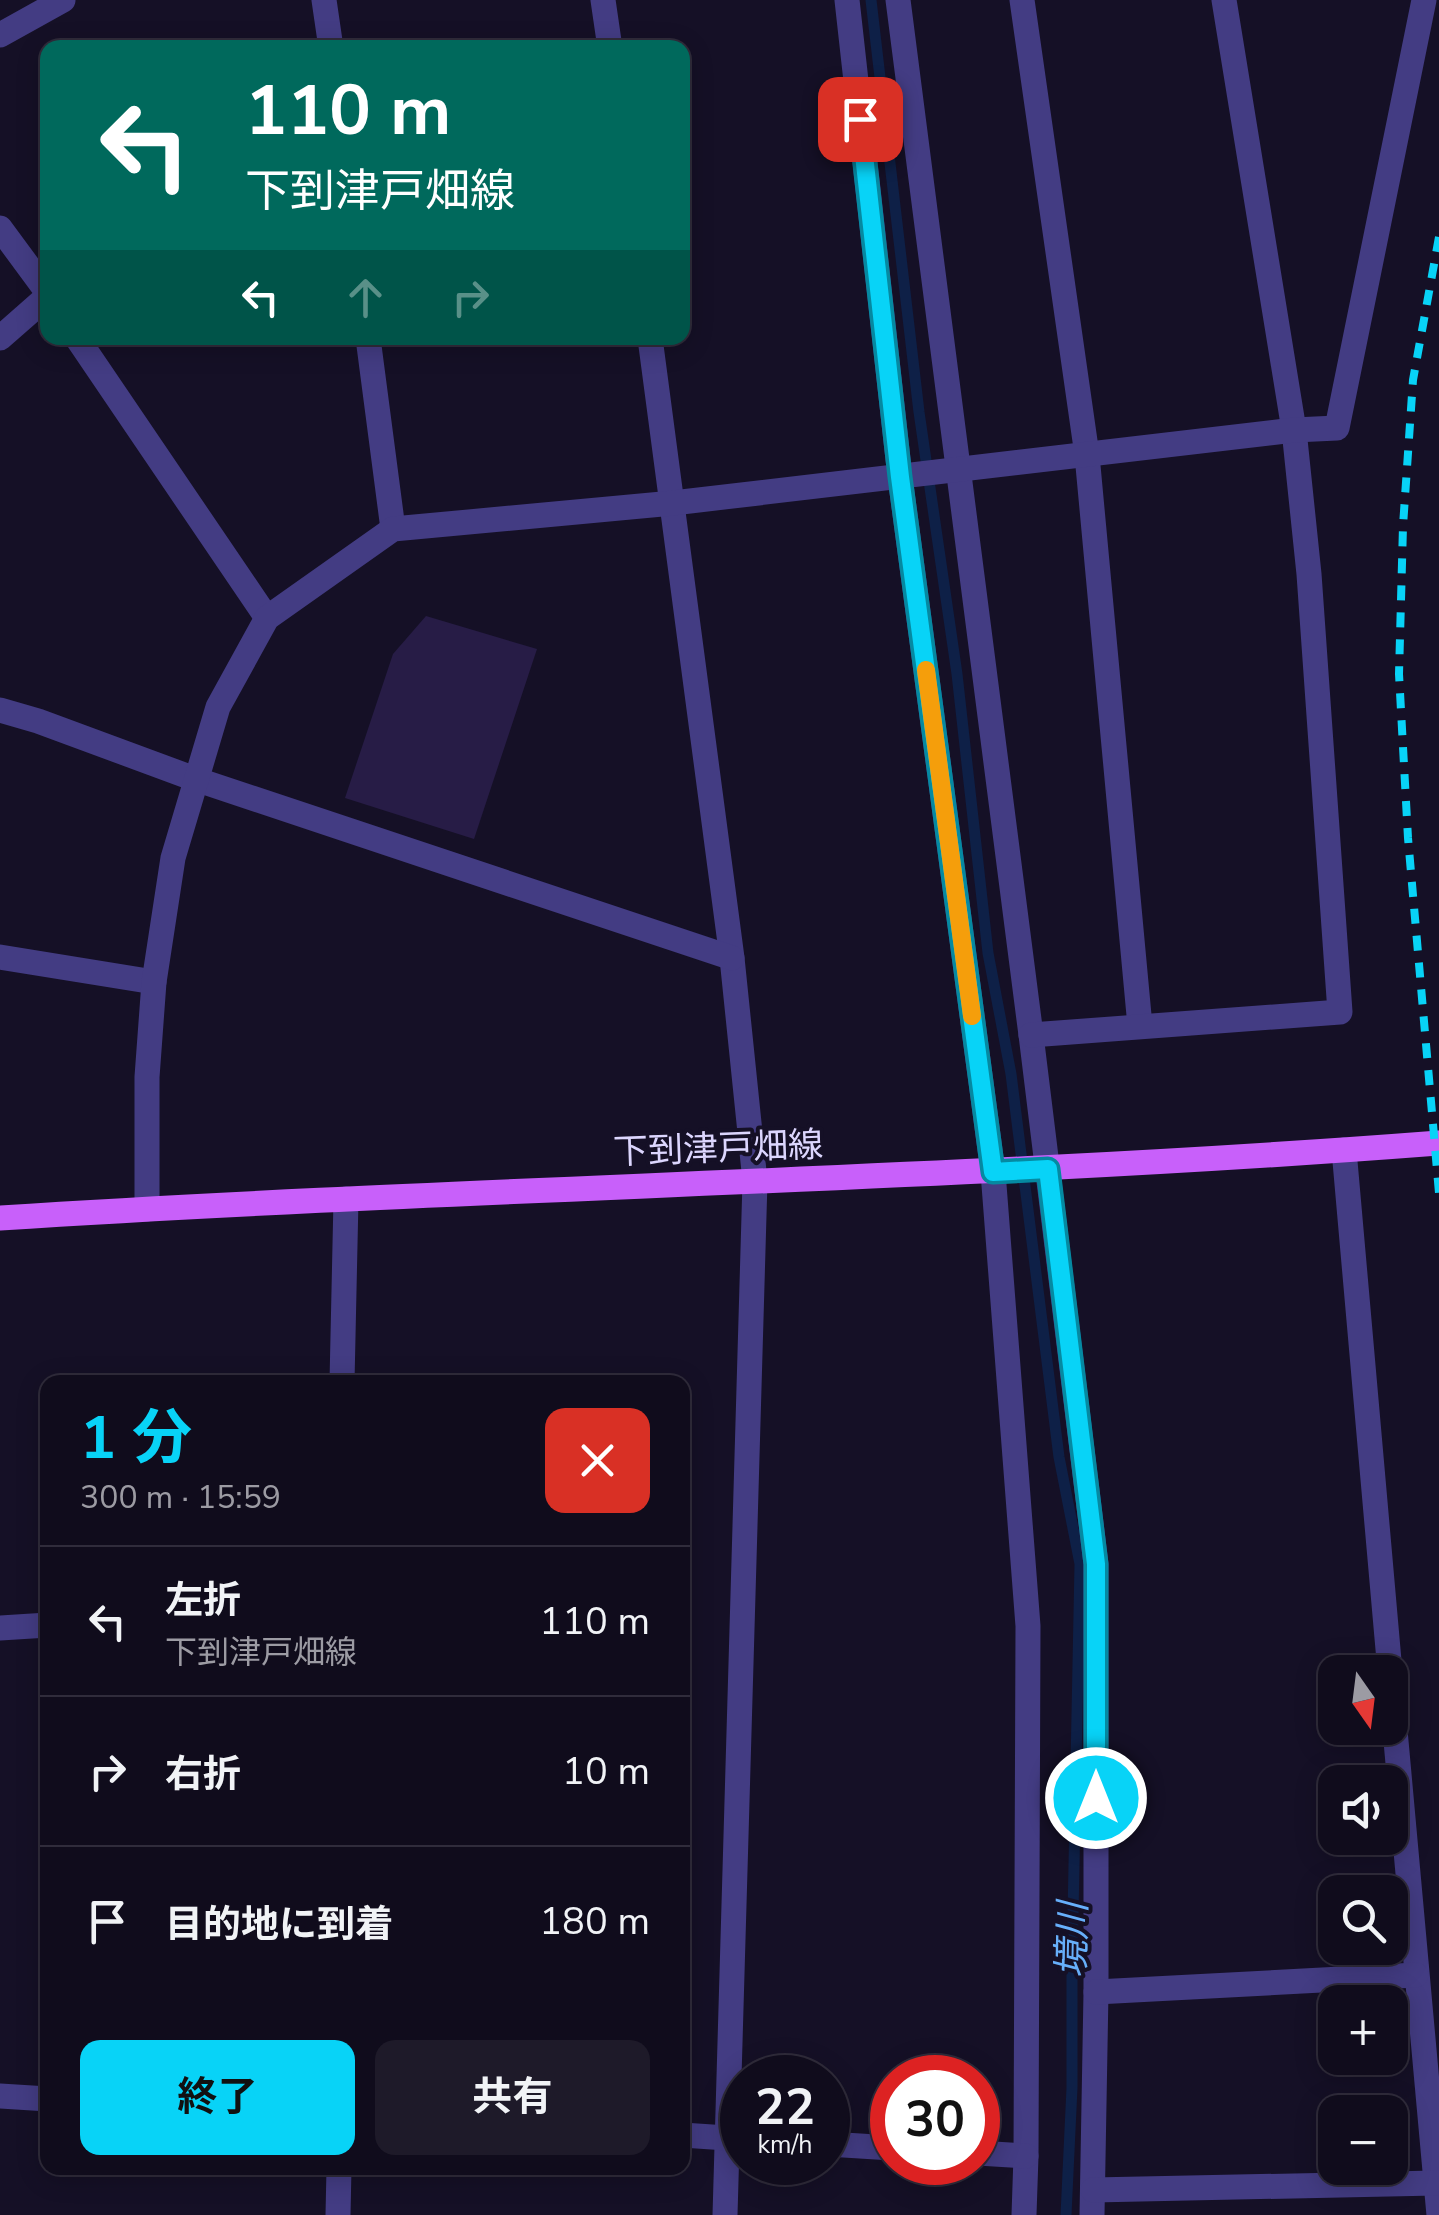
<!DOCTYPE html>
<html lang="ja">
<meta charset="utf-8">
<style>
:root{--surface:#100c1c;--page:#1e1a29;--text:#f1f3f6;--muted:#9c9ba3;--line:#302c3b;--accent:#08d3f7}
body{margin:0;font-family:"Nunito Sans","Noto Sans JP",sans-serif;background:var(--page);color:var(--text);height:100vh;display:flex;flex-direction:column;font-size:38px;white-space:nowrap}
*{box-sizing:border-box;margin:0}
p{font-size:32px;color:var(--muted)}
.icon{flex:none;width:55px;height:55px;fill:none;stroke:currentColor;stroke-width:2;stroke-linecap:round;stroke-linejoin:round}
.map{position:relative;flex:1;overflow:hidden}
.details{position:absolute;left:40px;top:1375px;width:650px;height:800px;display:flex;flex-direction:column;background:var(--surface);border-radius:20px;box-shadow:0 5px 25px #0003,0 0 0 2px var(--line)}
.details>*{flex:none}
.banner{position:absolute;left:40px;top:40px;width:650px;height:305px;border-radius:20px;box-shadow:0 5px 25px #0003,0 0 0 2px var(--line);background:#00695c;color:#fff;overflow:hidden}
.needle{width:65px;rotate:166deg}
.tools{position:absolute;left:1318px;top:1655px;display:grid;gap:20px}
.tools a{display:grid;place-items:center;width:90px;height:90px;border-radius:20px;background:var(--surface);box-shadow:0 5px 25px #0003,0 0 0 2px var(--line);font-size:50px}
.speed{position:absolute;left:720px;top:2055px;display:flex;gap:20px;font-size:50px;font-weight:700;text-align:center}
.speed>*{display:grid;place-content:center;width:130px;height:130px;border-radius:50%;background:var(--surface);box-shadow:0 5px 25px #0003,0 0 0 2px var(--line);line-height:1}
.speed small{font-size:25px;font-weight:400}
.speed .limit{border:15px solid #d22;background:#fff;color:#111}
.pin{position:absolute;display:grid;place-items:center;width:85px;height:85px;color:#fff;margin:-42px;border-radius:20px;box-shadow:0 5px 15px #0006}
.me{position:absolute;width:110px;margin:-55px;rotate:0deg;stroke-linejoin:round;filter:drop-shadow(0 0 8px #0008)}
.turn{display:flex;align-items:center;gap:35px;height:210px;padding:0 40px;font-size:45px}
.turn .icon{width:130px;height:130px;stroke-width:2.5}
.turn b{display:block;font-size:70px;line-height:85px}
.lanes{display:flex;align-items:center;height:95px;padding:0 40px;background:#0003;justify-content:center;gap:50px;direction:ltr}
.lanes .off{opacity:.35}
.round{display:grid;place-items:center;flex:none;width:105px;height:105px;border-radius:20px;background:var(--page)}
.summary{display:flex;align-items:center;justify-content:space-between;height:170px;padding:0 40px}
h1{font-size:60px;font-weight:700;line-height:75px;color:var(--accent)}
.action{display:flex;gap:20px;margin-top:auto;padding:20px 40px}
.action a{flex:1;height:115px;border-radius:20px;background:var(--accent);color:#111;font-size:40px;font-weight:700;line-height:115px;text-align:center}
.action a+a{background:var(--page);color:var(--text)}
ul{padding:0;list-style:none}
li{display:flex;align-items:center;gap:30px;height:150px;padding:0 40px;border-top:2px solid var(--line)}
li div{flex:1}
li b{display:block;font-size:38px}
li em{font-style:normal}
.map>svg:first-child{display:block}
</style>
<div class="map">
<svg width="1439" height="2215" viewBox="0 0 1439 2215">
<rect width="100%" height="100%" fill="#151026"/>
<g fill="none" stroke-linecap="round" stroke-linejoin="round">
<path stroke="#0e2047" stroke-width="11" d="M871,0l48,412 38,262 31,279 23,121 48,383 21,107 -8,401v123l-6,127"/>
</g>
<path fill="#271c46" d="M426,616l111,33 -63,190 -129,-41 48,-144z"/>
<g fill="none" stroke-linecap="round" stroke-linejoin="round">
<g stroke="#433c83" stroke-width="25">
<path d="M324,0l7,48"/>
<path d="M603,0l7,48"/>
<path d="M847,0l53,477 93,695 35,454 -2,530 -2,59"/>
<path d="M898,0l133,1035 65,529v428l-4,223"/>
<path d="M1022,0l65,455 53,571"/>
<path d="M0,35l63,-35"/>
<path d="M0,228l48,65"/>
<path d="M0,338l48,-42"/>
<path d="M77,338l190,280"/>
<path d="M368,338l25,191"/>
<path d="M650,338l82,620 23,223 -30,1034"/>
<path d="M0,710l38,11 157,58 537,179"/>
<path d="M0,957l154,25"/>
<path d="M1031,1035l309,-23 -31,-438 -15,-144 -70,-430"/>
<path d="M1344,1150l46,522"/>
<path d="M147,1209v-132l7,-95 19,-124 45,-151 49,-89 126,-89 280,-26 621,-73 43,-2 87,-428"/>
<path d="M342,1382l4,-183"/>
<path d="M0,1628l48,-3"/>
<path d="M1390,1675l49,540"/>
<path d="M1096,1992l320,-17"/>
<path d="M0,2096l48,3"/>
<path d="M682,2135l60,4"/>
<path d="M828,2144l64,4"/>
<path d="M978,2153l48,3"/>
<path d="M1093,2190l343,-7"/>
<path d="M338,2215l1,-47"/>
</g>
<path stroke="#c860fa" stroke-width="25" d="M0,1218c479,-31 960,-38 1439,-75"/>
<path stroke="#08d3f7" stroke-width="8" stroke-dasharray="15 12" stroke-linecap="butt" d="M1439,237l-26,143 -10,146 -4,148 9,164 31,355"/>
</g>
<g fill="none" stroke-linecap="round" stroke-linejoin="round">
<g stroke="#0589a1" stroke-width="25">
<path id="route" d="M860,119l40,358 93,695 55,-3 48,395v234"/>
</g>
<use href="#route" stroke="#08d3f7" stroke-width="18"/>
<path stroke="#f59e0b" stroke-width="18" d="M926,670l46,346"/>
</g>
<g text-anchor="middle" stroke-width="8" stroke-linejoin="round" paint-order="stroke">
<g font-size="35" fill="#dcd6fe" stroke="#151026">
<text transform="translate(718 1148) rotate(-2)" y="12">下到津戸畑線</text>
</g>
<g font-size="38" font-style="italic" fill="#67affa" stroke="#151026">
<text transform="translate(1072 1940) rotate(-89)" y="13">境川</text>
</g>
</g>
</svg>
<div class="tools">
<a><svg class="needle" viewBox="-14 -14 28 28"><path d="M0-13l5 13h-10z" fill="#e53935"/><path d="M0 13l5-13h-10z" fill="#9c9ba3"/></svg></a>
<a><svg class="icon" aria-label="sound" viewBox="0 0 24 24"><path d="M4 9h4l5-4v14l-5-4H4zM17 9q2 3 0 6"/></svg></a>
<a><svg class="icon" aria-label="search" viewBox="0 0 24 24"><circle cx="10" cy="10" r="6"/><path d="M15 15l6 6"/></svg></a>
<a>+</a>
<a>−</a>
</div>
<div class="speed"><div>22<small>km/h</small></div><div class="limit">30</div></div>
<div class="pin" style="left:860px;top:119px;background:#d93025"><svg class="icon" aria-label="arrive" viewBox="0 0 24 24"><path d="M6 21V4h12l-3 4 3 4H6"/></svg></div>
<svg class="me" style="left:1096px;top:1798px" viewBox="-20 -20 40 40"><circle r="17" fill="#08d3f7" stroke="#fff" stroke-width="3"/><path d="M0-11L8 9 0 5-8 9z" fill="#fff"/></svg>
<div class="banner">
<div class="turn"><svg class="icon" aria-label="left" viewBox="0 0 24 24"><path d="M17 20v-9H6M10 6l-5 5 5 5"/></svg><div><b>110 m</b>下到津戸畑線</div></div>
<div class="lanes"><svg class="icon" aria-label="left" viewBox="0 0 24 24"><path d="M17 20v-9H6M10 6l-5 5 5 5"/></svg><svg class="icon off" aria-label="ahead" viewBox="0 0 24 24"><path d="M12 20V5M6 11l6-6 6 6"/></svg><svg class="icon off" aria-label="right" viewBox="0 0 24 24"><path d="M7 20v-9h11M14 6l5 5-5 5"/></svg></div>
</div>
<section class="details">
<div class="summary"><div><h1>1 分</h1><p>300 m · 15:59</p></div><a class="round" style="background:#d93025;color:#fff"><svg class="icon" aria-label="close" viewBox="0 0 24 24"><path d="M6 6l12 12M18 6L6 18"/></svg></a></div>
<ul>
<li><svg class="icon" aria-label="left" viewBox="0 0 24 24"><path d="M17 20v-9H6M10 6l-5 5 5 5"/></svg><div><b>左折</b><p>下到津戸畑線</p></div><em>110 m</em></li>
<li><svg class="icon" aria-label="right" viewBox="0 0 24 24"><path d="M7 20v-9h11M14 6l5 5-5 5"/></svg><div><b>右折</b></div><em>10 m</em></li>
<li><svg class="icon" aria-label="arrive" viewBox="0 0 24 24"><path d="M6 21V4h12l-3 4 3 4H6"/></svg><div><b>目的地に到着</b></div><em>180 m</em></li>
</ul>
<div class="action"><a>終了</a><a>共有</a></div>
</section>
</div>
